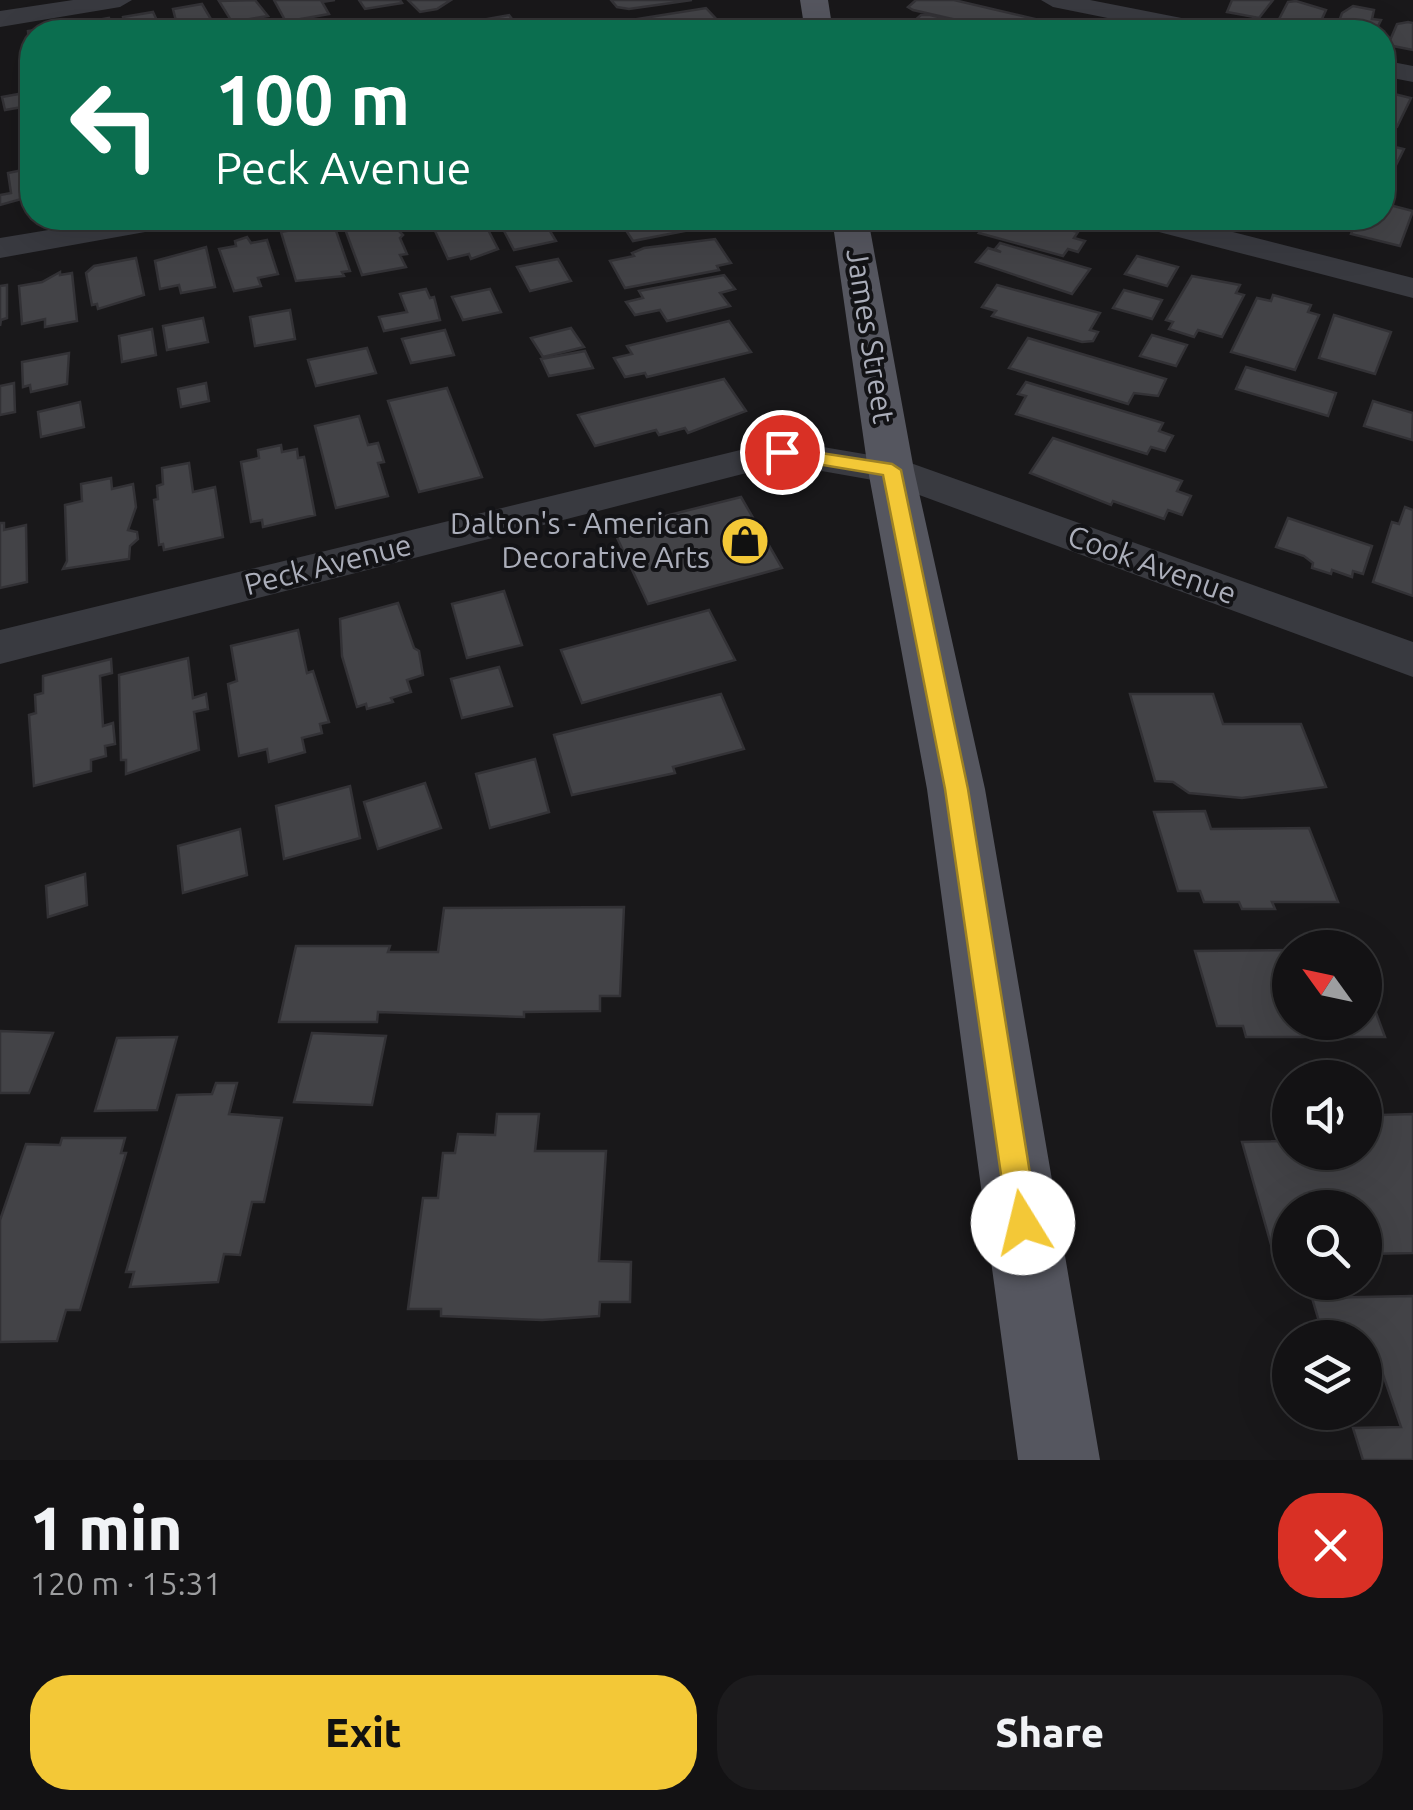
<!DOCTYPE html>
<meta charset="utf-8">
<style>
:root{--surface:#131214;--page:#1c1b1d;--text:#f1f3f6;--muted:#9d9ea0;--line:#323234;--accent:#f3c837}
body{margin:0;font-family:Ubuntu,sans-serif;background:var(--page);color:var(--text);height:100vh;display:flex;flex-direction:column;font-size:38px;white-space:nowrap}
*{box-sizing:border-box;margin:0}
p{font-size:32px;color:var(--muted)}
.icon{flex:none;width:55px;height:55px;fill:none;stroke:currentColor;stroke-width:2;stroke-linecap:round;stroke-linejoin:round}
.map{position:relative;height:1460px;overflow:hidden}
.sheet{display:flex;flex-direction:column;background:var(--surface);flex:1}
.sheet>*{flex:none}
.guide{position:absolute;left:20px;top:20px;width:1375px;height:210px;border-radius:40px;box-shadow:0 10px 40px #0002,0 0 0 2px var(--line);background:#0b6e4f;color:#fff;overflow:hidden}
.needle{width:65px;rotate:303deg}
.controls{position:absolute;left:1272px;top:930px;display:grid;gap:20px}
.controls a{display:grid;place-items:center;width:110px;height:110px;border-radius:50%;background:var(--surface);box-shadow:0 10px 40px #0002,0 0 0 2px var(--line);font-size:50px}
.pin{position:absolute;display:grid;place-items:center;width:85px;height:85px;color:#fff;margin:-42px;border:5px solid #fff;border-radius:50%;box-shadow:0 2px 10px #0007}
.me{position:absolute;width:110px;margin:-55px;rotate:351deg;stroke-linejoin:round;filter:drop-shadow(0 0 8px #0008)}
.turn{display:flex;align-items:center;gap:35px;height:210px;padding:0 30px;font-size:45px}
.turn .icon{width:130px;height:130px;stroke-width:2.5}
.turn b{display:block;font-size:70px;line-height:85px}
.round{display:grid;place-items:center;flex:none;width:105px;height:105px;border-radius:40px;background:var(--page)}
.headline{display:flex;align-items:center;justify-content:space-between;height:170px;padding:0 30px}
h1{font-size:60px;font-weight:800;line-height:75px}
.action{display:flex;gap:20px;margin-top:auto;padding:20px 30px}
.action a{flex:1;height:115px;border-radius:40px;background:var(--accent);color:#111;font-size:40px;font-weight:800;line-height:115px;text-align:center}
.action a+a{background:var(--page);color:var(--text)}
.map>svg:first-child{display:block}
</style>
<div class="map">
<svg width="1413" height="1460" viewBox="0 0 1413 1460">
<rect width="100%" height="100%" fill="#19181a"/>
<g fill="#434347" stroke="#333236" stroke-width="2.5">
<path d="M255,0l13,16 -36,6 -13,-21z"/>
<path d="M274,0h61l-13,2 7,12 -34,6h-10z"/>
<path d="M359,0h41l2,3 -37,6z"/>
<path d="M408,0h43l-14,9 -17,3z"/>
<path d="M611,0h81l-63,9 -12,-2z"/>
<path d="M916,0h38l81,19 -11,12 -41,-5 -70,-16 -5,-3z"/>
<path d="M1232,0h41l-14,18 -32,-6z"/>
<path d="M1296,1l30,9 -9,20 -40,-7 11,-21z"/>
<path d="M202,4l13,22 -37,3 -5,-20z"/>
<path d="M1353,6l21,4 -2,9 9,1 -6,12h-40l7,-19z"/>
<path d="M706,8l14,15 -89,9 -6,-11z"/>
<path d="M153,12l9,19 -37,1 -2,-15z"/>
<path d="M509,15l9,12 -28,5 -9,-12z"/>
<path d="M921,15h9l60,14 -63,3 -20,-5z"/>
<path d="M109,18l5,14h-38l-2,-8z"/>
<path d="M476,21l9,11h-31l-5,-7z"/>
<path d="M1408,22l5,1v27l-25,-5 9,-21z"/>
<path d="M1070,23l36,8 -45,1z"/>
<path d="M61,26l2,6h-31l-2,19 -2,-20z"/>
<path d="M1382,91l29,7 -14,29 -15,3z"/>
<path d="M24,93l4,13 -23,4 -3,-13z"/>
<path d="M1382,144l22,5 -8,16 -14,-3z"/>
<path d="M32,168v28l-32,9v-10l11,-2 -3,-20z"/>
<path d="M1382,203l31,8 -13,35 -49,-12 7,-16h24z"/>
<path d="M429,218h53l16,31 -27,10 -2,-5 -21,5z"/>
<path d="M618,218h115l3,3 -103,20z"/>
<path d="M976,218h48l54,14 -4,6 11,3 -7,11 -10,-3 -5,7 -84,-23 3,-3 -13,-4z"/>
<path d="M1284,218h52l-9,11z"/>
<path d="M392,221h6l2,6 -4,1 7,7 -3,3 7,16 -7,1 6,12 -44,8 -17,-46z"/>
<path d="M544,221l12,20 -42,9 -11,-21z"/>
<path d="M333,222l17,49 -8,1 2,4 -48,5 -15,-49z"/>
<path d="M247,237l4,6 16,-3 11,34 -20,4 3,8 -27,5 -15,-42 17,-3 -1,-5z"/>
<path d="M715,239l16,24 -14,3 2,4 -94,18 -15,-27 24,-5 -2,-3 12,-5z"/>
<path d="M1000,243l90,26 -18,25 -96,-32 12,-14 13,4 -6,-3z"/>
<path d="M206,247l9,40 -34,6 -2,-8 -19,4 -5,-28z"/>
<path d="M1137,256l41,11 -11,19 -42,-12z"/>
<path d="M136,258l8,37 -46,14 -1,-5 -5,1 -6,-32 8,-7z"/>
<path d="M558,259l13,22 -41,10 -13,-24z"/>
<path d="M60,272v3l12,-2 5,48 -32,6v-8l-23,5 -3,-38 23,-4z"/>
<path d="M724,275l11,14 -15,4 10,13 -63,15 -7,-11 -25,5 -9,-13 17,-4 -4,-7z"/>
<path d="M1192,276l48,9 -4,8 8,2 -22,42 -24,-7 -4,7 -25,-8 4,-7 -7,-2z"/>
<path d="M7,285v33l-6,2 -1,6v-40z"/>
<path d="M997,285l103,28 -10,17 8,2 -5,9 -11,1 -90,-26 4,-5 -14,-4z"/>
<path d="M426,289l4,9 4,-1 6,23 -56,11 -5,-14 28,-5 -7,-18z"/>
<path d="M490,289l11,23 -38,8 -11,-23z"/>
<path d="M1124,290l38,10 -10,19 -39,-11z"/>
<path d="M1273,295l38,10 -3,7 11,3 -24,55 -64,-18 26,-54 14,3z"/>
<path d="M290,310l5,29 -40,7 -5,-29z"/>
<path d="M1334,315l57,17 -16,42 -56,-16z"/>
<path d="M203,318l5,24 -41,8 -4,-24z"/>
<path d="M729,321l22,31 -104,25 -2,-4 -20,4 -11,-19 18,-4 -5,-8z"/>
<path d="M571,328l13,19 -41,10 -12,-19z"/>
<path d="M152,329l4,26 -34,7 -3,-26z"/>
<path d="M445,330l9,25 -43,8 -9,-24z"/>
<path d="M1152,335l35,10 -11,21 -36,-10z"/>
<path d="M1028,338l138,41 -8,17 -24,-3 -6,11 -119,-36z"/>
<path d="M367,348l9,25 -60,13 -8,-26z"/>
<path d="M585,351l8,17 -44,8 -8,-17z"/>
<path d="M69,353l-2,31 -36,8 -1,-7 -7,2 -1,-25z"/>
<path d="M1246,367l90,26 -8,23 -92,-27z"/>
<path d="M724,379l22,32 -58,22 -3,-5 -26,7 -3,-5 -61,16 -17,-31z"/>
<path d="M1026,382l137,41 -4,8 14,5 -8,15 -14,-4 -4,7 -131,-40 10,-18 -8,-2z"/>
<path d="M14,383l1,29 -15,3v-29z"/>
<path d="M206,383l3,18 -28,6 -3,-18z"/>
<path d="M447,388l35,89 -63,15 -31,-91z"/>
<path d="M1373,401l40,12 -1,27 -48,-14z"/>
<path d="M80,402l4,25 -43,10 -3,-25z"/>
<path d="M359,416l9,29 10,-2 6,19 -6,1 10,33 -52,12 -21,-82z"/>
<path d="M1053,438l129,43 -5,10 14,5 -9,19 -14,-5 -4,9 -51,-18 -2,4 -81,-32z"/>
<path d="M281,445l1,7 15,-3 1,9 6,-1 11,58 -52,12 -1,-7 -11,2 -10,-60 18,-4 -1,-8z"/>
<path d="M189,463l4,29 22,-5 8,50 -59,13 -1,-6 -4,1 -5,-45 4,-1 -1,-13 6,-2 -1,-16z"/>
<path d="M111,478l1,11 21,-5 3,23 -8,23 9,2 1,7 -8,7 -1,13 -66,10 4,-8 -2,-56 17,-4 -1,-17z"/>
<path d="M741,497l41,71 -134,36 -35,-75z"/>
<path d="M1405,507l8,3v86l-40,-14 19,-60 7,2z"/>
<path d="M1288,518l84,28 -9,28 -10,-3 -1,6 -20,-7 -1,4 -19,-6 1,-5 -9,-7 -28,-9z"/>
<path d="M0,523h4v7l22,-5 1,57 -27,6z"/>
<path d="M504,591l18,54 -55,13 -15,-54z"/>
<path d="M398,603l16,45 5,3 4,24 -16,5 4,12 -20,6 2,4 -26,7 -1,-5 -9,3 -15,-51 -2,-37z"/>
<path d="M709,610l26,50 -153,43 -21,-53z"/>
<path d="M298,630l9,43 6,-2 16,51 -9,2 2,9 -20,5 3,14 -36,10 -2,-13 -28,7 -11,-72 9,-3 -6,-35z"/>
<path d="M188,658l5,40 13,-4 2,15 -14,3 5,38 -73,24v-14h-5l-2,-85z"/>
<path d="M111,659l1,14 -12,3 3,50 10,-3 2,21 -10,2 1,10 -15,4v11l-57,15 -5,-71 7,-2 -1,-18 8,-2v-17z"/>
<path d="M499,667l13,39 -50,12 -11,-39z"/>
<path d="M721,694l23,55 -71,18 2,6 -103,22 -18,-60z"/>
<path d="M1130,694h83l10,30h78l25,63 -84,11 -53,-5 -16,-11 -18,-1z"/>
<path d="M535,759l14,53 -59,16 -14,-54z"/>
<path d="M425,783l16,45 -63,21 -14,-47z"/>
<path d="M350,786l10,52 -76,21 -8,-53z"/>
<path d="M1205,811l6,18 98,-1 29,74h-66l3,7h-33l-3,-7h-35l-4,-11h-22l-24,-79z"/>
<path d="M240,829l7,46 -64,18 -5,-47z"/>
<path d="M85,874l2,31 -39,12 -2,-31z"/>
<path d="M624,907l-4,89h-20v15l-76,1v5l-146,-5 -1,10h-98l17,-76h94l-2,6h50l6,-44z"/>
<path d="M1290,950v72h75v-39l20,54h-139l-3,-11h-26l-22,-75z"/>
<path d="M0,1031l53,2 -24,60h-29z"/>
<path d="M312,1033l74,3 -14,69 -78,-3z"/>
<path d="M177,1037l-20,73 -62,1 22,-73z"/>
<path d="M216,1083h21l-8,31 53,4 -18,84h-12l-12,53 -16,-1 -6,28 -88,5 4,-15h-8l51,-177 35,-1z"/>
<path d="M1365,1091h6l10,24 32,-1v139l-48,1v-46h-75v40h-18l-30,-106 39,-1 -9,-27 18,-1v39h75z"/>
<path d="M497,1114h42l-4,37h71l-7,110 32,1 -1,40h-30l-1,14 -57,4 -101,-4v-7h-33l15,-111h15l5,-45h12l3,-19 37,1z"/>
<path d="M62,1138h63l-4,15h5l-46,157h-14l-9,31 -57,1v-122l26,-76 34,1z"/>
<path d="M1413,1296v164h-50l-10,-32 48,-1 -22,-64h-14v-25h-41l-12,-40z"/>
</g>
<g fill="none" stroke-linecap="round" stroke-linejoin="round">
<g fill="#393a40" fill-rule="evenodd">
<path d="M73,0h59l-12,7 -120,20v-16z"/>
<path d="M1041,0h49l122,24 13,8h-48l-124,-25z"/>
<path d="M1382,60l31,6v16l-31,-6z"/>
<path d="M121,218h68l-16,9 -173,31v-20z"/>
<path d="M1127,218h51l235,60v20l-281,-73z"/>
<path d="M782,440l123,21 508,181v35l-529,-195 -102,-18 -782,200v-34z"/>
</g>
<g fill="#55565f" fill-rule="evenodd">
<path d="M800,0h28l5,32h-28z"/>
<path d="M832,218h36l46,252 71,319 115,671h-82l-91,-671 -59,-319z"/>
</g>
</g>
<path fill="#f3c837" stroke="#9e8224" stroke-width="2.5" d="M782,447l110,17 9,6 67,319 70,434 -5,11 -10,4 -11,-4 -4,-11 -63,-434 -62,-314 -108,-18v-9z"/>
<defs>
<g id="shop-disc" transform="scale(2.5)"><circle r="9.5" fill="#f3c837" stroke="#131316"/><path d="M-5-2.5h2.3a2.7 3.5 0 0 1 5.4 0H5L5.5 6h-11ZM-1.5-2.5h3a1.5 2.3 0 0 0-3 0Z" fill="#111"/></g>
</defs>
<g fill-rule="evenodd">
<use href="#shop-disc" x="745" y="541"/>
</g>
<g text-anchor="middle" stroke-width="8" stroke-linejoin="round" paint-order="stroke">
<g font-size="30" fill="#abaeba" stroke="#131316">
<text transform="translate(870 336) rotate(81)" y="10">James Street</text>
<text transform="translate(328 565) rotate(-14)" y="10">Peck Avenue</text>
<text transform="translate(1152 565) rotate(20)" y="10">Cook Avenue</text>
</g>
<g font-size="30" fill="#abaeba" stroke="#131316" text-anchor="end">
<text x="710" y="534">Dalton's - American<tspan x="710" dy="34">Decorative Arts</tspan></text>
</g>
</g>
</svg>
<div class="controls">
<a><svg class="needle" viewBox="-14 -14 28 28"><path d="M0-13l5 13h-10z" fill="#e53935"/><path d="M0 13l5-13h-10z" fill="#9d9ea0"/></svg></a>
<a><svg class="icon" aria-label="sound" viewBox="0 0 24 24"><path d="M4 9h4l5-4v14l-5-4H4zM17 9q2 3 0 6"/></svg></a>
<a><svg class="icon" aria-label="search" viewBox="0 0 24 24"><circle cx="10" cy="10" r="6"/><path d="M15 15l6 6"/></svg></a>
<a><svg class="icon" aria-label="layers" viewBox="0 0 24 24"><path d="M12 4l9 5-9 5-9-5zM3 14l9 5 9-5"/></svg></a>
</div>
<div class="pin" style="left:782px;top:452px;background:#d93025"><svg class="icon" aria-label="arrive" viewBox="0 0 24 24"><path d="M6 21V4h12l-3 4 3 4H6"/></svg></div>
<svg class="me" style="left:1023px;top:1223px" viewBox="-20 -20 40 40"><circle r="19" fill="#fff"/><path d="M0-13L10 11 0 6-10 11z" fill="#f3c837"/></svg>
<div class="guide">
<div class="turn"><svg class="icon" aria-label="left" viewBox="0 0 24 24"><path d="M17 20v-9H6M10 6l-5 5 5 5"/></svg><div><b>100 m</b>Peck Avenue</div></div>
</div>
</div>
<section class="sheet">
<div class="headline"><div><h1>1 min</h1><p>120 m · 15:31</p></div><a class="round" style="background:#d93025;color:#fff"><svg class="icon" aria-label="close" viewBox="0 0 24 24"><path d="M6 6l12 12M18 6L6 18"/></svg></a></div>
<div class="action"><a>Exit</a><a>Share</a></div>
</section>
